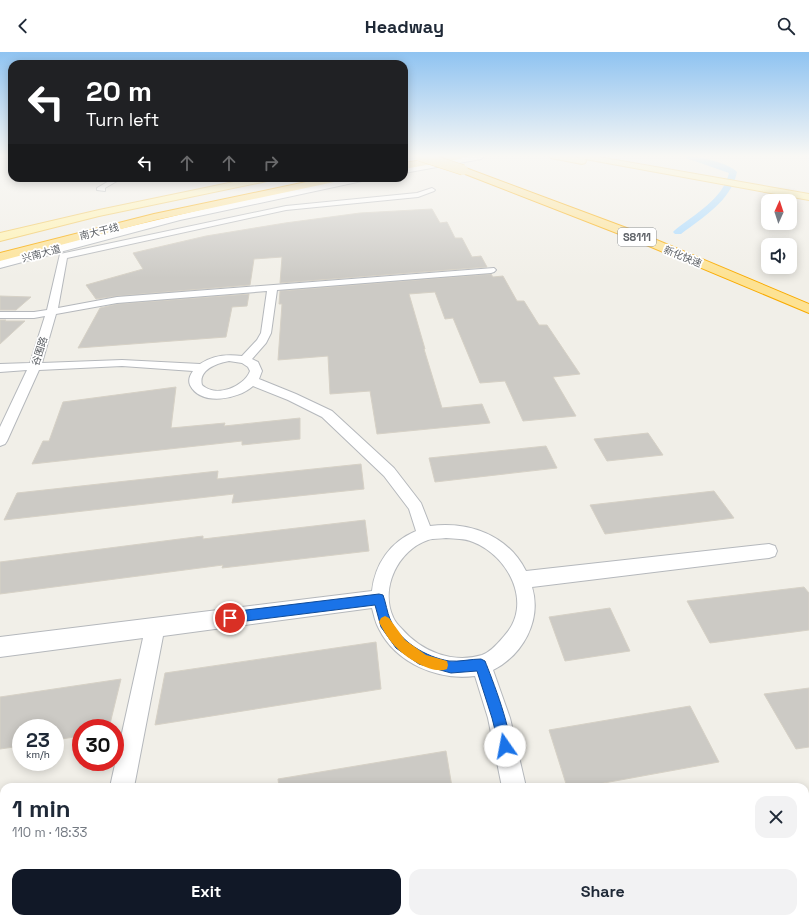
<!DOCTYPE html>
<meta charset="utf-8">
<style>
:root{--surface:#fff;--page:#f2f2f3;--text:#1f2937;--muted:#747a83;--accent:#111827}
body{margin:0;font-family:"Space Grotesk","Noto Sans SC",sans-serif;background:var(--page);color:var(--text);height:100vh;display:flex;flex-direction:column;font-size:15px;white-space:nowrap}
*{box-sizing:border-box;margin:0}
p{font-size:13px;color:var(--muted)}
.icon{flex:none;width:22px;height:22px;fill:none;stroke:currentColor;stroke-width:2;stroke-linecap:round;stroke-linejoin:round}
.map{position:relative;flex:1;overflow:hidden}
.side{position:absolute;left:0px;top:731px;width:809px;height:140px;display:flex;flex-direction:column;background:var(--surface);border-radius:12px 12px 0 0;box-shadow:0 2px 10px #0003}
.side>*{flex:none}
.guide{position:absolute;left:8px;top:8px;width:400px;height:122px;border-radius:12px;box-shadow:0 2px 10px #0003;background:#202124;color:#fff;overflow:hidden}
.needle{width:26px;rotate:3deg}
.fabs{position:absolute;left:761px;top:142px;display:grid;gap:8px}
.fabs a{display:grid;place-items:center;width:36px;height:36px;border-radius:8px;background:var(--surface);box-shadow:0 2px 10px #0003;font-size:20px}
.speed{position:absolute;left:12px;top:667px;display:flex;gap:8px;font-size:20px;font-weight:700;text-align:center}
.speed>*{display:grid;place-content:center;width:52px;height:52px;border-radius:50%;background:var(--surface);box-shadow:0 2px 10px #0003;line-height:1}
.speed small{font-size:10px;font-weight:400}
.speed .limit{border:6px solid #d22;background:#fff;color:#111}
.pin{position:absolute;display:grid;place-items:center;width:34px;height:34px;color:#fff;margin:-17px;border:2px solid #fff;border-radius:50%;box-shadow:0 1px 4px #0007}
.me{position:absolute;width:44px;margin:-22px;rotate:348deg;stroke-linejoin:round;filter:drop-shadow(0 0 3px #0008)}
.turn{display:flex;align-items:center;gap:14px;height:84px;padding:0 12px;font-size:18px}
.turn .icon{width:52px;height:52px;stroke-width:2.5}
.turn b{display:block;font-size:28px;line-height:34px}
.lanes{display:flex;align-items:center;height:38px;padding:0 12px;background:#0003;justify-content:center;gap:20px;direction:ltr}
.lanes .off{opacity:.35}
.round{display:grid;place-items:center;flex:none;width:42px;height:42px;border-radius:12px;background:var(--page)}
.summary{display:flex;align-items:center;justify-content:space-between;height:68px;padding:0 12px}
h1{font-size:24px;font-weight:800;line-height:30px}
.primary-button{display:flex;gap:8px;margin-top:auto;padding:8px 12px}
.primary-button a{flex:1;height:46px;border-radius:12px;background:var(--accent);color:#fff;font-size:16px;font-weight:800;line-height:46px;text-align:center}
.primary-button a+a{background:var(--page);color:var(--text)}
header{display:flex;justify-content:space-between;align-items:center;height:52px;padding:0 12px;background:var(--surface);font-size:18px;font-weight:800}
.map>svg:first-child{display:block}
</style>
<header><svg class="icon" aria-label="back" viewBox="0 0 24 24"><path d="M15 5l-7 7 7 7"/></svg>Headway<svg class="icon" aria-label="search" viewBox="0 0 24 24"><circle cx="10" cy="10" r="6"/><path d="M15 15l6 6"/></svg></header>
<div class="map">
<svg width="809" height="871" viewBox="0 0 809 871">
<rect width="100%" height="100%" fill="#f1efe8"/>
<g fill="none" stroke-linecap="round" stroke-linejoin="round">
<path fill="#aadaff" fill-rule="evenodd" d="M686,104c12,0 43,7 51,16 -6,29 -34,45 -56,62h-6l-2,-2 2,-2c20,-16 48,-31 54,-57l-43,-15z"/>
</g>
<g fill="#cccac5" stroke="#d6d1c6">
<path d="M432,157l8,14 7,-1 8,16h7l10,19 9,-1 6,11 -207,16 2,-26 -28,2 -4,26 -133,11 -21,3 -10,-14 57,-16 -10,-16 73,-17 79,-13 75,-10z"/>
<path d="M491,222l2,3 10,-1 14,25h7l15,24h8l33,49 -27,3 23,39 -53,5 -18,-40 -25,2 -27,-65 -8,1 -10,-27 -26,2 16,55h-1l18,59 40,-4 8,19 -113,11 -7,-43 -40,3 -2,-38 -50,4 4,-56h-3l1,-13z"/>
<path d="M249,242l-2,12 -15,1 -6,30 -148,11 22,-40 17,-4z"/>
<path d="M0,244l31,1 -15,13h-16z"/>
<path d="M0,268h6l-1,1h20l-25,23z"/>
<path d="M176,335l-5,41 54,-5 -1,3 76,-8v21l-58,6v-4l-210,23 11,-23h6l14,-39z"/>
<path d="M648,381l15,22 -56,6 -13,-22z"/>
<path d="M546,394l11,22 -122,14 -6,-24z"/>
<path d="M361,412l3,25 -132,14 2,-9 -230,26 13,-27 201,-22 -1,8z"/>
<path d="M714,439l20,27 -129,16 -15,-29z"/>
<path d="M365,468l4,31 -147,17 1,-3 -223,29v-32l203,-26v3z"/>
<path d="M804,535l5,6v37l-99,13 -23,-42z"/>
<path d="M610,556l20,43 -65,10 -16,-44z"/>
<path d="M376,590l5,47 -226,36 10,-52z"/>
<path d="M121,627l-12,49h-28v8l-26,4v-12h-34v18l-21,3v-52z"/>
<path d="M809,636v59l-13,2 -32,-55z"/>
<path d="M690,654l29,56 -137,25h-15l-18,-57z"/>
<path d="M446,699l6,36h-173l-1,-8z"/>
</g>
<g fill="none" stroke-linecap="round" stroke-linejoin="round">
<g stroke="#b5b8bc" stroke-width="2">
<g id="street">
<path d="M104,126h9l4,3 -12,7v3l-8,-1v-2l12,-7z"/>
<path d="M432,136l3,2 -1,1 -16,6 -132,13 -219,48 -9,50 59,-11 377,-29 2,2 -2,2 -3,1 -214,17 -6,43 -5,10 -14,16 6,3 4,9 -3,8 37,15 36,17 62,57 27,35 9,23c39,-5 78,9 96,45l243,-27 6,2 2,5 -2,5 -6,2 -237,29c10,33 -9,68 -39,83l17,48 16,69h-24l-14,-69 -13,-42c-37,5 -79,-13 -96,-47 -4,-7 -5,-14 -7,-21l-209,28 -29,151h-24l33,-149 -143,19v-20l372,-46c3,-27 18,-49 44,-60l-7,-22 -25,-33 -62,-59 -34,-17 -35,-14c-14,13 -52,21 -63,-1 -2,-5 0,-10 3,-14l-71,-5 -83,4 -32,71 -2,3 -5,2v-19l27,-57 -27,2v-8l30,-1 15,-47 -11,2h-34v-6h34l13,-2 13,-56 226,-48 131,-13zM267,239l-6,42 -4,7 -15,16c-15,-2 -29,-1 -42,8l-78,-4 -80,3 14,-49 61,-11zM229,309l13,2 6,4 2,4c-6,16 -34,27 -48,14 -4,-15 15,-22 27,-24zM446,486c9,1 18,0 27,4 36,14 60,62 32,93 -6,7 -14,17 -23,20 -30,9 -61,-4 -80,-26 -3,-3 -7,-7 -9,-12 -13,-29 5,-67 35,-77 6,-2 12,-1 18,-2z"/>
<path d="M78,867h26l-1,4h-26z"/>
<path d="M529,867h26l1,4h-26z"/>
</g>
</g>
<g stroke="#b6babf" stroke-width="2">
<g id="secondary">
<path d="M469,104h16l-4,3 -77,14v-6z"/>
<path d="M348,126h19l-5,3 -182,39 -180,48v-8c115,-31 231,-59 348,-82z"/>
</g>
</g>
<g stroke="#f2c960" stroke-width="2">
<g id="primary">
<path d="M550,104h17l12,2 -1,-2h15l216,38v6l-224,-41 1,2 -1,2 -3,1 -31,-6z"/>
<path d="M253,126h19l-5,3 -168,35 -99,25v-8l99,-23z"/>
</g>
</g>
<g stroke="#f9ab00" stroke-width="2">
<g id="highway">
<path d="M447,104h17l-4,3 -56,10v-6z"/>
<path d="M463,115l177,66 169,71v9l-177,-74 -172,-67 -2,-2z"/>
<path d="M325,126h19l-5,3 -184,39 -155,41v-8l154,-39z"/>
</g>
</g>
<use href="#street" fill="#fff" fill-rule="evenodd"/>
<use href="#secondary" fill="#fff" fill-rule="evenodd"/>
<use href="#primary" fill="#fff2af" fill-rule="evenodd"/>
<use href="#highway" fill="#fde293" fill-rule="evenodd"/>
<g stroke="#f9ab00" stroke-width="11" stroke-linecap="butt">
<path id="highway-bridge" d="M420,104l43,14"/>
</g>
<use href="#highway-bridge" stroke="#fde293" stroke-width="10"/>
</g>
<linearGradient id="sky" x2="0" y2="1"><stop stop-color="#8fc3f1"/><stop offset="0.46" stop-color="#f9f8f5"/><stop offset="1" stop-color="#f9f8f5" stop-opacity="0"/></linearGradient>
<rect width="809" height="226" fill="url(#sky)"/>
<path fill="#1a73e8" stroke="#114b97" d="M379,542l4,1c3,8 4,17 7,24 10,23 36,38 59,42 10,1 22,-2 32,-2l4,2c6,15 30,76 24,89l-4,2 -5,-2 -8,-32 -15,-47 -26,2 -32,-9 -23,-16 -15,-21 -6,-22 -145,18 -4,-1 -2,-4 2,-4 4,-2z"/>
<path fill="#f59e0b" d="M385,564l4,2 16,22 21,15 21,6 1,4 -1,4c-14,6 -41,-11 -50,-21 -7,-6 -14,-18 -18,-26l2,-4z"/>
<g text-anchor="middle" stroke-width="3.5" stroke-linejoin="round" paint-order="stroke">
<g font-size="10" fill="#5f6368" stroke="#fff">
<text transform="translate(99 179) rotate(-14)" y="4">南大干线</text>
<text transform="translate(41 201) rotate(-15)" y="4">兴南大道</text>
<text transform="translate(683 204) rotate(22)" y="4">新化快速</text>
<text transform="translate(39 299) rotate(-72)" y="4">谷围路</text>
</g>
<rect fill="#fff" stroke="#8f9295" stroke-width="1" x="618" y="176" width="38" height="18" rx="3"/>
<g font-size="11" font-weight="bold" fill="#5f6368">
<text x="637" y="189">S8111</text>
</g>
</g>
</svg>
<div class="fabs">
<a><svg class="needle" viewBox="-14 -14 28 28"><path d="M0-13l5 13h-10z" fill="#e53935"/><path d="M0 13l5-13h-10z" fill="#747a83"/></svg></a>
<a><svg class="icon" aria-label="sound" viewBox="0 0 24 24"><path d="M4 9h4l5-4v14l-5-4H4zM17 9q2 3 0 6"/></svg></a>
</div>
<div class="speed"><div>23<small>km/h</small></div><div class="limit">30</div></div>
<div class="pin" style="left:230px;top:566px;background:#d93025"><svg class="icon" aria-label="arrive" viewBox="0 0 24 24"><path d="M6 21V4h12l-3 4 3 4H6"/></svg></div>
<svg class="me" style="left:505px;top:694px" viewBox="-20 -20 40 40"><circle r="19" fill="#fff"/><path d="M0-13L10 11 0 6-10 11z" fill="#1a73e8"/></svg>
<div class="guide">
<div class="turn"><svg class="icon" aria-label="left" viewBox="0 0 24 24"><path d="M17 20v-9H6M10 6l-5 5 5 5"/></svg><div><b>20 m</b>Turn left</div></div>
<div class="lanes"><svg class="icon" aria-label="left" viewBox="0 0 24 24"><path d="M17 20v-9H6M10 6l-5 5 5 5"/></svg><svg class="icon off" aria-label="ahead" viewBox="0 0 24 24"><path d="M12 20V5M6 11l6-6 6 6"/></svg><svg class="icon off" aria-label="ahead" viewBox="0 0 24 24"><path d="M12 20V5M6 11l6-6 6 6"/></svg><svg class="icon off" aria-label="right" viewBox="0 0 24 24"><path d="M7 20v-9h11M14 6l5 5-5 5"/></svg></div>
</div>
<section class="side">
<div class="summary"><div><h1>1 min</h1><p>110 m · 18:33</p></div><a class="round"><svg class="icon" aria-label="close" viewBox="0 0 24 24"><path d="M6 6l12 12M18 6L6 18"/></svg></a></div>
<div class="primary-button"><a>Exit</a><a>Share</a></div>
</section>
</div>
